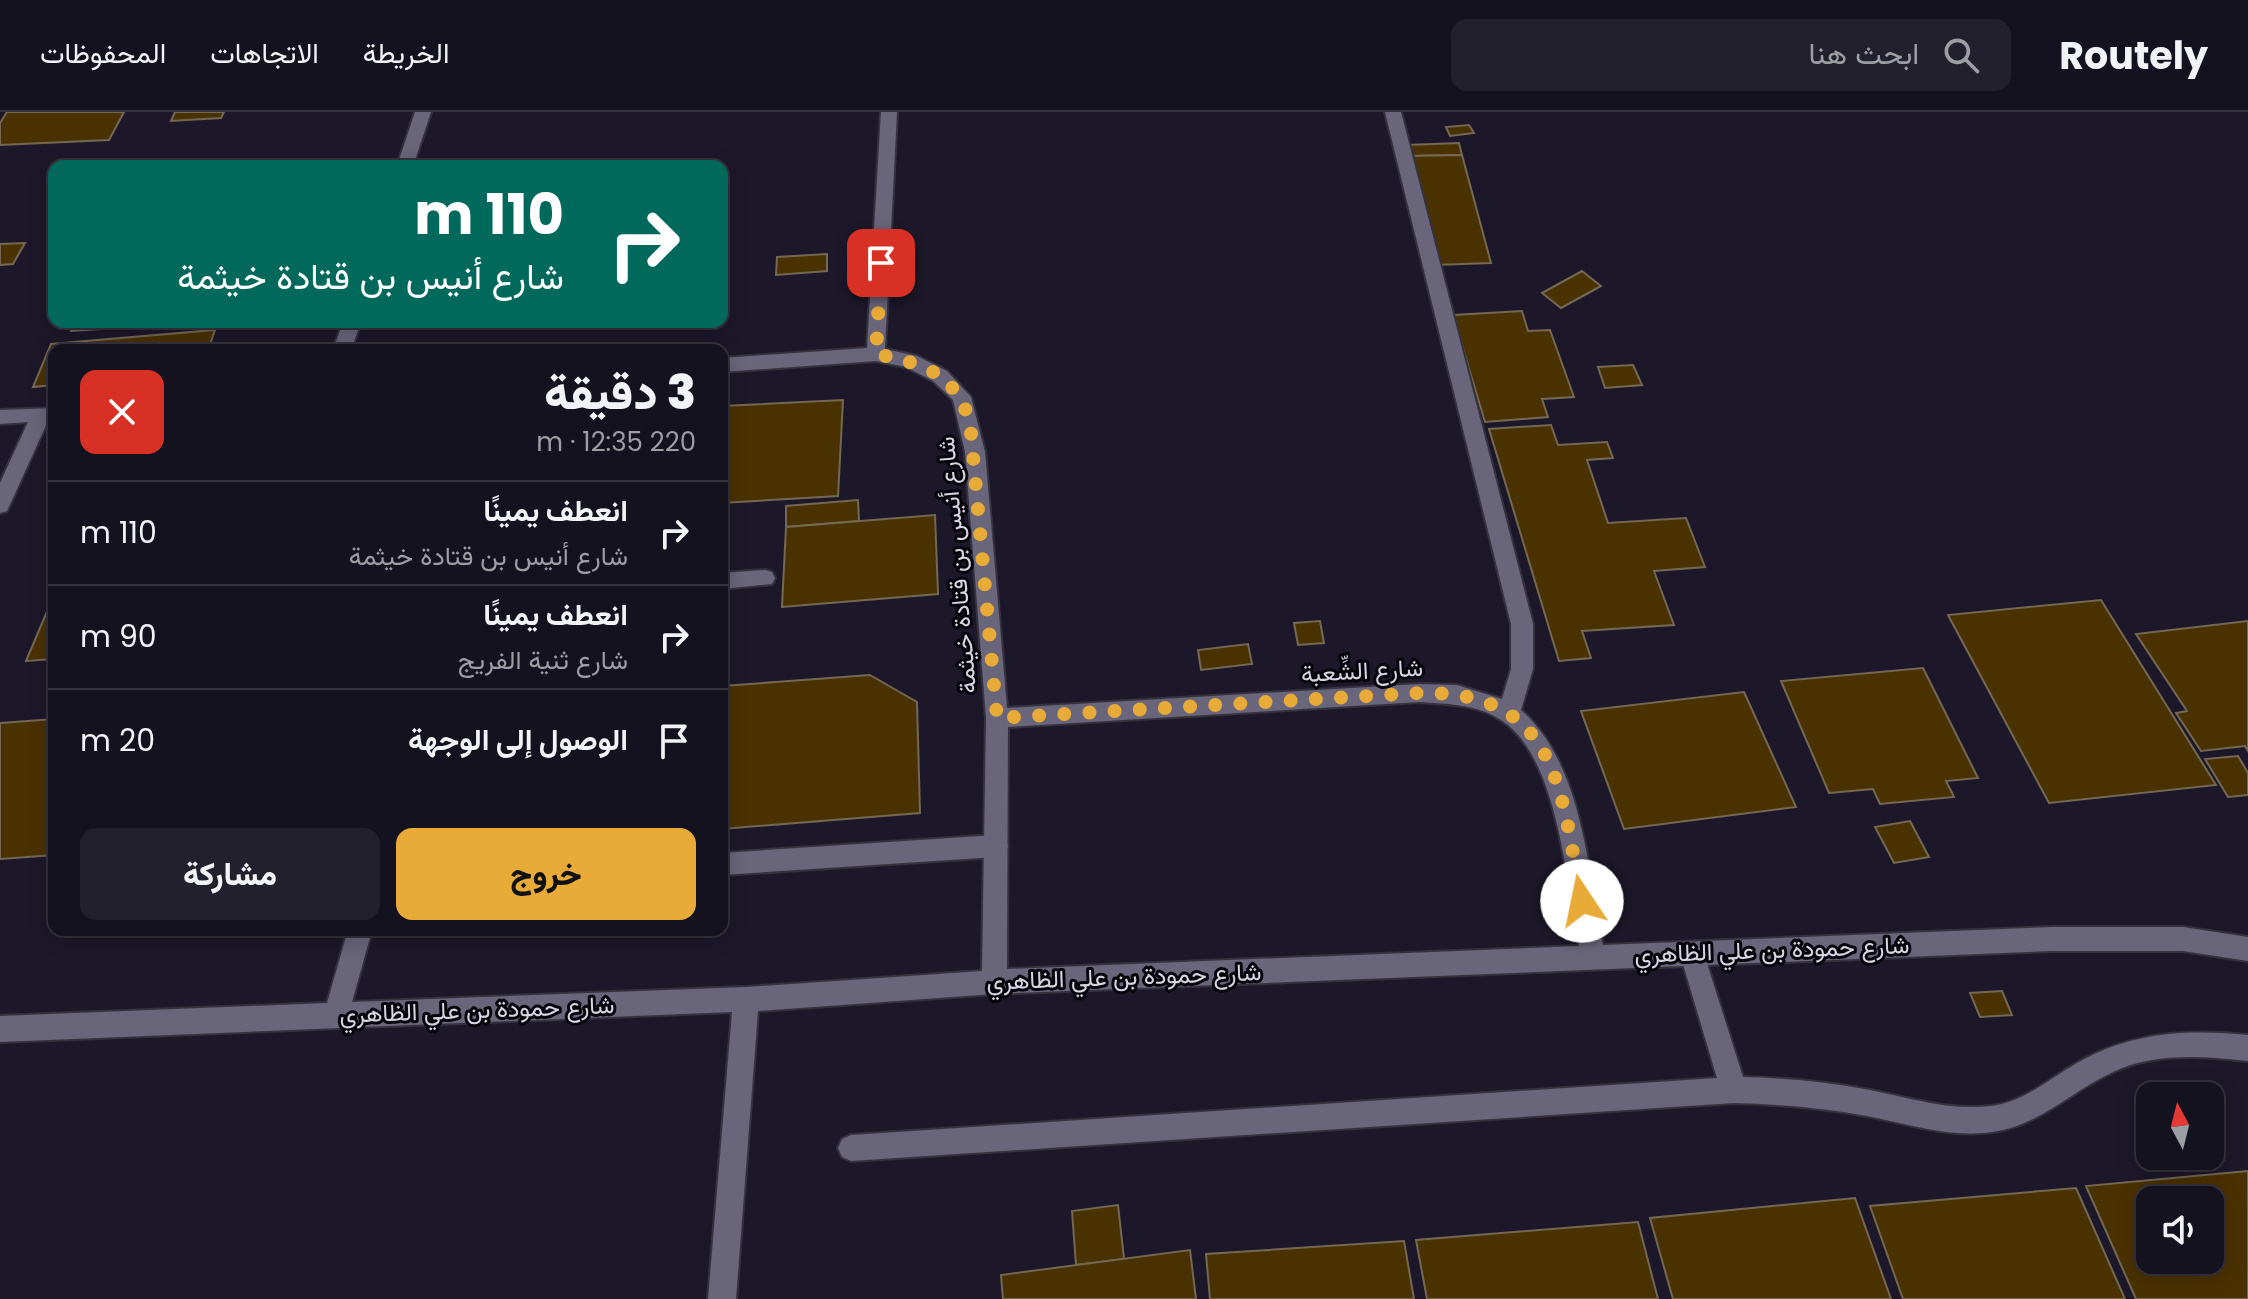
<!DOCTYPE html>
<html lang="ar">
<meta charset="utf-8">
<style>
:root{--surface:#15121f;--page:#22202c;--text:#f1f3f6;--muted:#9d9ea4;--line:#34323d;--accent:#e9ab38}
body{margin:0;font-family:Poppins,Vazirmatn,sans-serif;background:var(--page);color:var(--text);direction:rtl;height:100vh;display:flex;flex-direction:column;font-size:30px;white-space:nowrap}
*{box-sizing:border-box;margin:0}
p{font-size:26px;color:var(--muted)}
.icon{flex:none;width:44px;height:44px;fill:none;stroke:currentColor;stroke-width:2;stroke-linecap:round;stroke-linejoin:round}
.map{position:relative;flex:1;overflow:hidden;direction:ltr}
.sheet{position:absolute;left:48px;top:232px;width:680px;height:592px;display:flex;flex-direction:column;background:var(--surface);border-radius:16px;box-shadow:0 4px 20px #0003,0 0 0 2px var(--line);direction:rtl}
.sheet>*{flex:none}
.banner{position:absolute;left:48px;top:48px;width:680px;height:168px;border-radius:16px;box-shadow:0 4px 20px #0003,0 0 0 2px var(--line);direction:rtl;background:#00695c;color:#fff;overflow:hidden}
.needle{width:52px;rotate:353deg}
.buttons{position:absolute;left:2136px;top:970px;display:grid;gap:16px}
.buttons a{display:grid;place-items:center;width:88px;height:88px;border-radius:16px;background:var(--surface);box-shadow:0 4px 20px #0003,0 0 0 2px var(--line);font-size:40px}
.pin{position:absolute;display:grid;place-items:center;width:68px;height:68px;color:#fff;margin:-34px;border-radius:16px;box-shadow:0 4px 12px #0006}
.me{position:absolute;width:88px;margin:-44px;rotate:349deg;stroke-linejoin:round;filter:drop-shadow(0 0 6px #0008)}
.turn{display:flex;align-items:center;gap:28px;height:168px;padding:0 32px;font-size:36px}
.turn .icon{width:104px;height:104px;stroke-width:2.5}
.turn b{display:block;font-size:56px;line-height:68px}
.round{display:grid;place-items:center;flex:none;width:84px;height:84px;border-radius:16px;background:var(--page)}
.summary{display:flex;align-items:center;justify-content:space-between;height:136px;padding:0 32px}
h1{font-size:48px;font-weight:800;line-height:60px}
.cta{display:flex;gap:16px;margin-top:auto;padding:16px 32px}
.cta a{flex:1;height:92px;border-radius:16px;background:var(--accent);color:#111;font-size:32px;font-weight:800;line-height:92px;text-align:center}
.cta a+a{background:var(--page);color:var(--text)}
ul{padding:0;list-style:none}
li{display:flex;align-items:center;gap:24px;height:104px;padding:0 32px;border-top:2px solid var(--line)}
li div{flex:1}
li b{display:block;font-size:30px}
li em{font-style:normal}
header{display:flex;align-items:center;gap:48px;box-sizing:border-box;height:112px;padding:0 40px;background:var(--surface);border-bottom:2px solid var(--line)}
header strong{font-size:38px}
nav{display:flex;gap:44px;margin-inline-start:auto;font-size:28px}
.search{width:560px;height:72px;background:var(--page);display:flex;align-items:center;gap:20px;box-sizing:border-box;padding:0 28px;border-radius:16px;color:var(--muted);font-size:30px}
.map>svg:first-child{display:block}
</style>
<header>
<strong>Routely</strong>
<div class="search"><svg class="icon" aria-label="search" viewBox="0 0 24 24"><circle cx="10" cy="10" r="6"/><path d="M15 15l6 6"/></svg>ابحث هنا</div>
<nav><a>الخريطة</a><a>الاتجاهات</a><a>المحفوظات</a></nav>
</header>
<div class="map">
<svg width="2248" height="1187" viewBox="0 0 2248 1187">
<rect width="100%" height="100%" fill="#1c1829"/>
<g fill="#4a3100" stroke="#746854" stroke-width="2" fill-rule="evenodd">
<path d="M7,0h117l-15,28 -109,5v-22z"/>
<path d="M175,0h49l-3,6 -50,3z"/>
<path d="M1469,13l5,8 -24,3 -4,-9z"/>
<path d="M1459,31l3,12 -54,1 -2,-11z"/>
<path d="M1462,43l29,108 -57,2 -26,-109z"/>
<path d="M25,131l-12,21 -13,1v-21z"/>
<path d="M827,142v17l-51,4 1,-18z"/>
<path d="M1582,159l19,15 -40,22 -19,-15z"/>
<path d="M1522,199l6,20 22,-1 24,67 -32,2 6,18 -63,5 -32,-107z"/>
<path d="M75,210h138l-142,9z"/>
<path d="M215,218l-7,20h-154v35l-21,2 18,-43z"/>
<path d="M1633,253l9,20 -37,3 -7,-21z"/>
<path d="M843,288l-5,96 -116,7v-97z"/>
<path d="M1551,313l7,20 49,-3 6,16 -26,2 21,63 78,-5 19,49 -51,4 20,54 -92,6 9,27 -32,3 -70,-232z"/>
<path d="M858,388l1,21 -73,6v-21z"/>
<path d="M935,403l3,79 -156,13 4,-80z"/>
<path d="M54,483v64l-28,2z"/>
<path d="M2101,488l115,185 -167,18 -101,-188z"/>
<path d="M1320,509l4,22 -26,2 -4,-22z"/>
<path d="M2248,509v130l-3,-5 -44,5 -25,-38 11,-2 -51,-77z"/>
<path d="M1248,532l4,20 -51,6 -3,-20z"/>
<path d="M1923,556l55,110 -32,3 8,16 -74,7 -7,-15 -44,4 -48,-112z"/>
<path d="M870,563l47,27 3,111 -198,16v-143z"/>
<path d="M1744,580l52,115 -172,22 -43,-118z"/>
<path d="M54,607v136l-54,4v-136z"/>
<path d="M2238,644l10,17v22l-20,2 -23,-38z"/>
<path d="M1910,709l19,36 -35,6 -19,-36z"/>
<path d="M2002,879l10,24 -32,2 -10,-24z"/>
<path d="M2248,1059v128h-112l-50,-113zM2150,1088h60v60h-60z"/>
<path d="M2076,1076l49,111h-222l-33,-93z"/>
<path d="M1855,1086l36,101h-218l-23,-81z"/>
<path d="M1118,1093l6,54 -48,6 -4,-54z"/>
<path d="M1638,1110l20,77h-231l-11,-59z"/>
<path d="M1404,1129l10,58h-204l-4,-45z"/>
<path d="M1190,1138l6,49h-193l-2,-24z"/>
</g>
<g fill="none" stroke-linecap="round" stroke-linejoin="round">
<g stroke="#35323f" stroke-width="4">
<g id="service">
<path d="M996,723l8,3 4,8 -4,8 -8,3 -274,18v-22z"/>
<path d="M1692,830l9,4 3,8 39,123c43,1 85,5 127,13 40,8 79,21 121,16 34,-4 57,-27 86,-43 54,-31 110,-34 171,-28v26c-45,-5 -95,-9 -137,12 -41,19 -72,53 -119,59 -43,6 -83,-8 -125,-16 -44,-8 -88,-12 -133,-13l-883,58 -9,-4 -4,-9 4,-9 9,-4 866,-57 -37,-124 3,-8z"/>
</g>
</g>
<g stroke="#35323f" stroke-width="4">
<g id="minor">
<path d="M415,0h16l-18,54h-16z"/>
<path d="M881,0h16l-12,237 32,7 30,15 24,26 14,55 22,256 412,-24 38,1 45,14 9,-30v-45l-126,-512h16l132,512v45l-12,41c62,55 66,158 82,235l449,-18h131l65,10v24l-65,-10h-131l-1058,43 -236,17 -22,288h-28l24,-287 -732,30v-26l327,-13 21,-73h24l-20,72 394,-15 236,-16 4,-253 -21,-266 -12,-52 -20,-19 -27,-14 -30,-6 -154,11v-14l145,-10zM1419,590c28,2 58,2 82,18 58,37 65,164 78,226l-572,23 1,-242z"/>
<path d="M343,210h18l-10,28h-18z"/>
<path d="M54,296v12l-6,1 -41,90 -7,2v-30l28,-61 -28,2v-14z"/>
<path d="M765,458l7,2 3,6 -3,6 -50,5v-16z"/>
</g>
</g>
<use href="#service" fill="#69657a" fill-rule="evenodd"/>
<use href="#minor" fill="#69657a" fill-rule="evenodd"/>
</g>
<g fill="none" stroke-linecap="round" stroke-linejoin="round">
<path stroke="#e9ab38" stroke-width="14" stroke-dasharray="0 25.2" d="M881,151l-5,91c48,10 78,18 94,68l27,296 422,-25c141,-3 141,99 163,208"/>
</g>
<g text-anchor="middle" stroke-width="6" stroke-linejoin="round" paint-order="stroke">
<g font-size="24" fill="#d7d5e1" stroke="#06050c">
<text transform="translate(957 453) rotate(-95)" y="8">شارع أنيس بن قتادة خيثمة</text>
<text transform="translate(1362 559) rotate(-3)" y="8">شارع الشِّعبة</text>
<text transform="translate(1772 838) rotate(-2)" y="8">شارع حمودة بن علي الظاهري</text>
<text transform="translate(1124 865) rotate(-2)" y="8">شارع حمودة بن علي الظاهري</text>
<text transform="translate(477 898) rotate(-2)" y="8">شارع حمودة بن علي الظاهري</text>
</g>
</g>
</svg>
<div class="buttons">
<a><svg class="needle" viewBox="-14 -14 28 28"><path d="M0-13l5 13h-10z" fill="#e53935"/><path d="M0 13l5-13h-10z" fill="#9d9ea4"/></svg></a>
<a><svg class="icon" aria-label="sound" viewBox="0 0 24 24"><path d="M4 9h4l5-4v14l-5-4H4zM17 9q2 3 0 6"/></svg></a>
</div>
<div class="pin" style="left:881px;top:151px;background:#d93025"><svg class="icon" aria-label="arrive" viewBox="0 0 24 24"><path d="M6 21V4h12l-3 4 3 4H6"/></svg></div>
<svg class="me" style="left:1582px;top:789px" viewBox="-20 -20 40 40"><circle r="19" fill="#fff"/><path d="M0-13L10 11 0 6-10 11z" fill="#e9ab38"/></svg>
<div class="banner">
<div class="turn"><svg class="icon" aria-label="right" viewBox="0 0 24 24"><path d="M7 20v-9h11M14 6l5 5-5 5"/></svg><div><b>110 m</b>شارع أنيس بن قتادة خيثمة</div></div>
</div>
<section class="sheet">
<div class="summary"><div><h1>3 دقيقة</h1><p>220 m · 12:35</p></div><a class="round" style="background:#d93025;color:#fff"><svg class="icon" aria-label="close" viewBox="0 0 24 24"><path d="M6 6l12 12M18 6L6 18"/></svg></a></div>
<ul>
<li><svg class="icon" aria-label="right" viewBox="0 0 24 24"><path d="M7 20v-9h11M14 6l5 5-5 5"/></svg><div><b>انعطف يمينًا</b><p>شارع أنيس بن قتادة خيثمة</p></div><em>110 m</em></li>
<li><svg class="icon" aria-label="right" viewBox="0 0 24 24"><path d="M7 20v-9h11M14 6l5 5-5 5"/></svg><div><b>انعطف يمينًا</b><p>شارع ثنية الفريج</p></div><em>90 m</em></li>
<li><svg class="icon" aria-label="arrive" viewBox="0 0 24 24"><path d="M6 21V4h12l-3 4 3 4H6"/></svg><div><b>الوصول إلى الوجهة</b></div><em>20 m</em></li>
</ul>
<div class="cta"><a>خروج</a><a>مشاركة</a></div>
</section>
</div>
